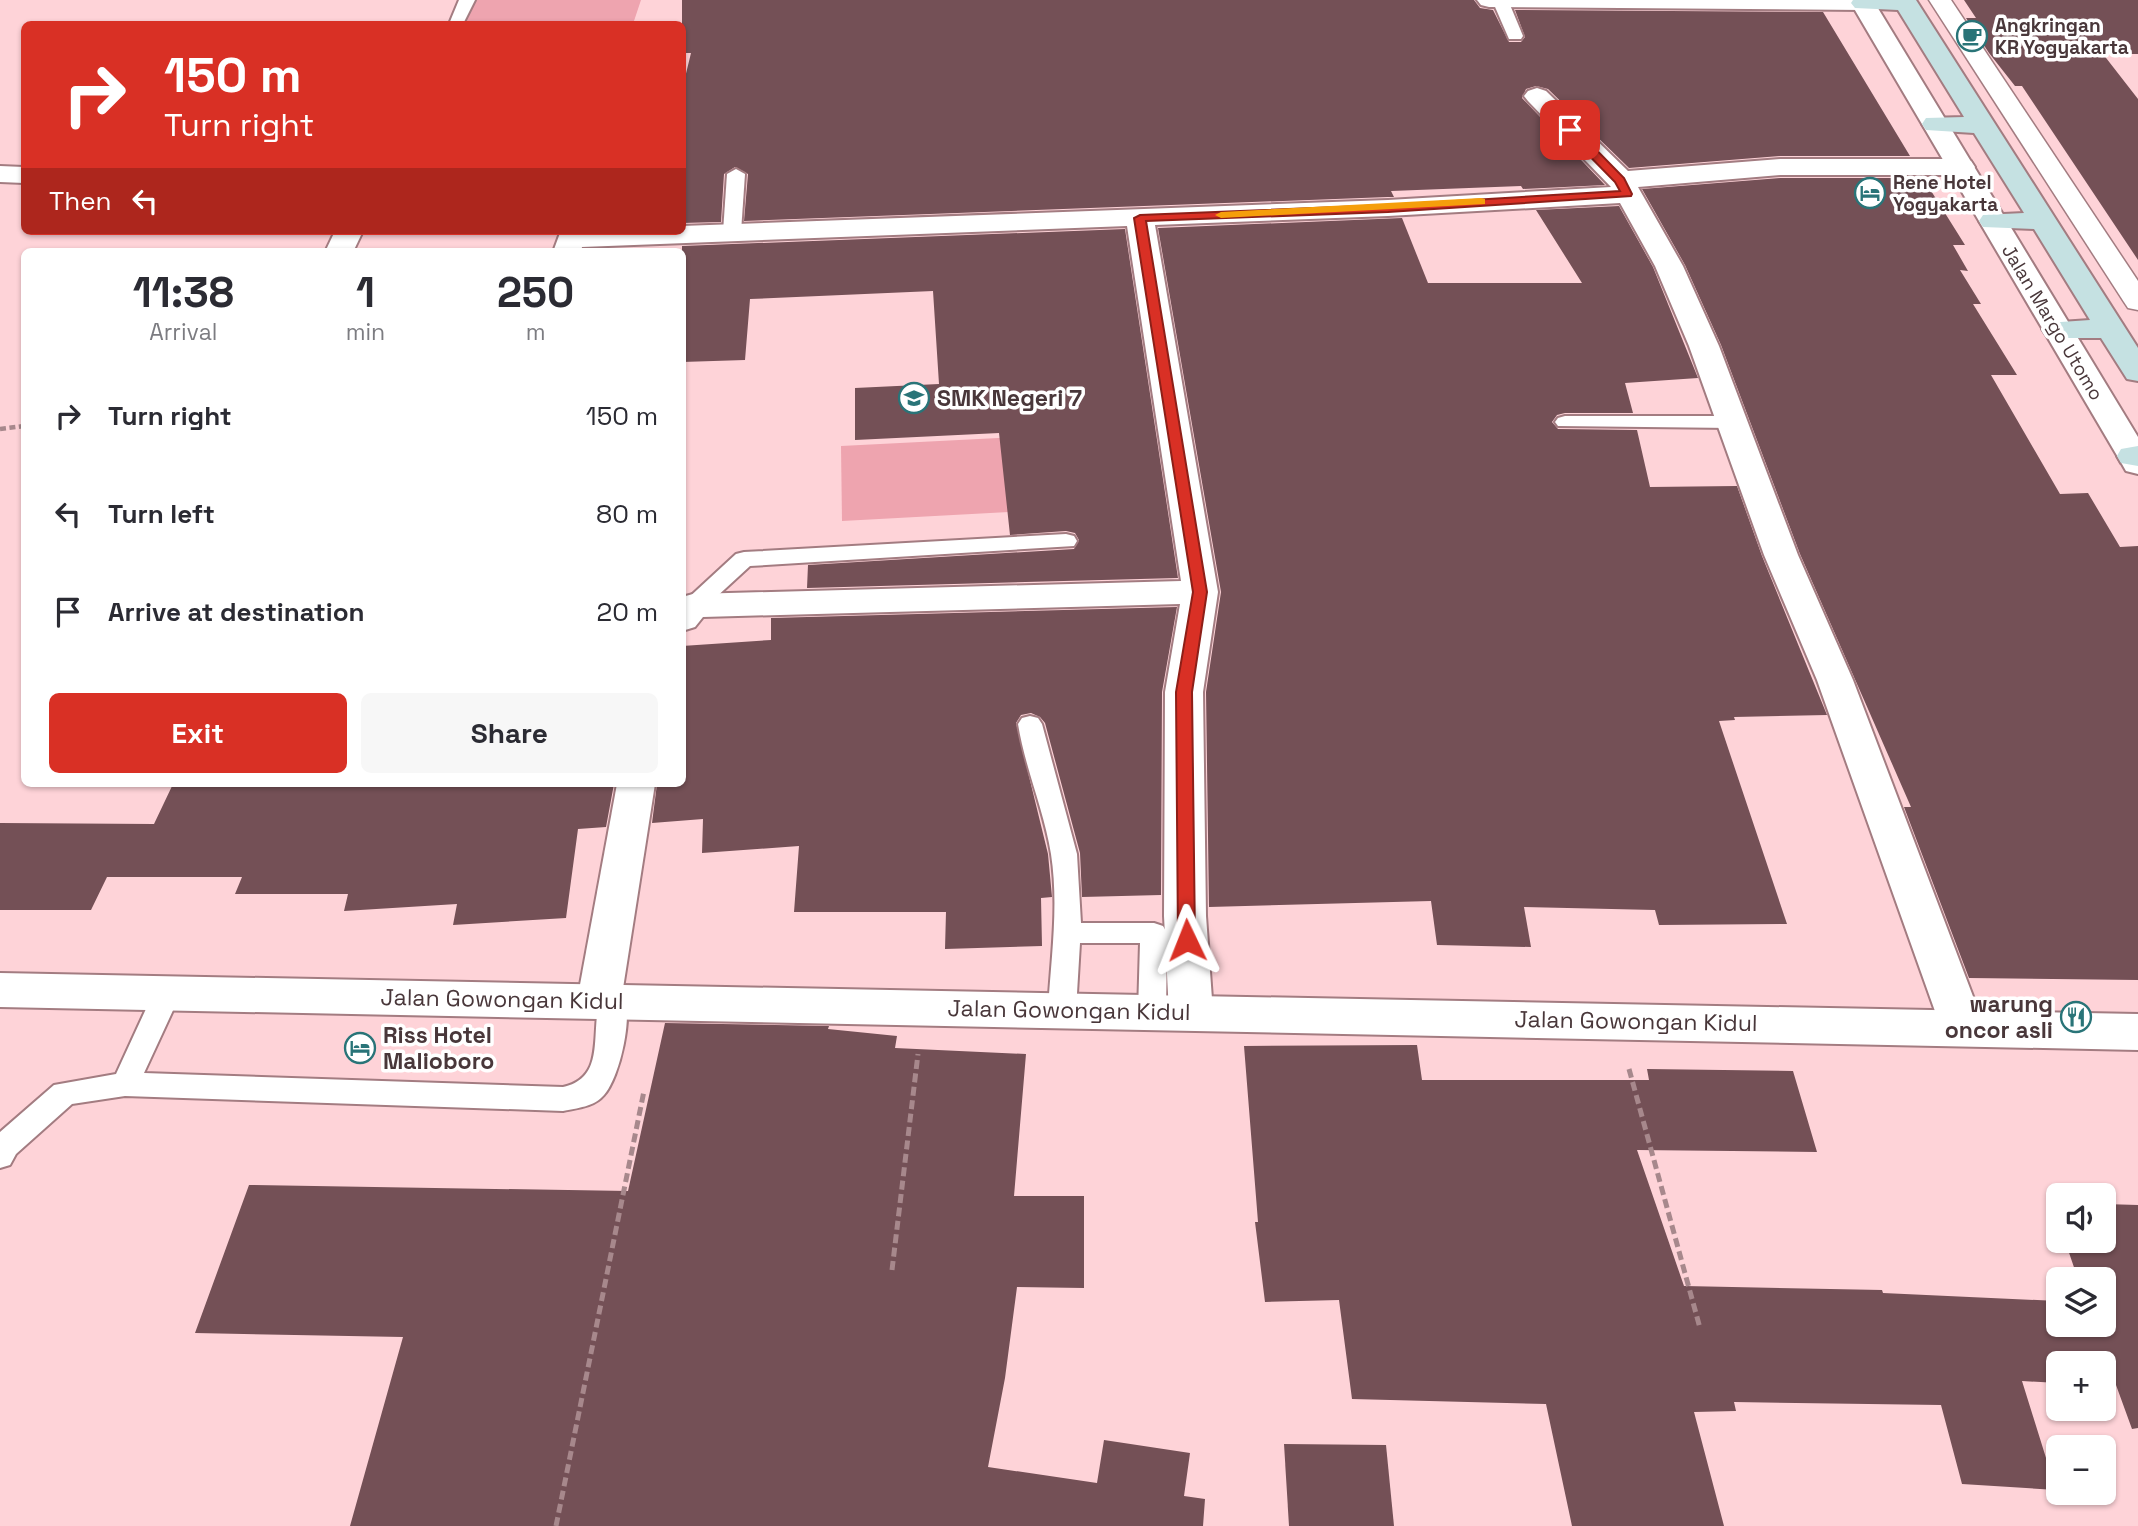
<!DOCTYPE html>
<meta charset="utf-8">
<style>
:root{--surface:#fff;--page:#f7f7f7;--text:#2b2b33;--muted:#7c7c81;--accent:#d93025}
body{margin:0;font-family:"Space Grotesk",sans-serif;background:var(--page);color:var(--text);height:100vh;display:flex;flex-direction:column;font-size:26px;white-space:nowrap}
*{box-sizing:border-box;margin:0}
p{font-size:23px;color:var(--muted)}
.icon{flex:none;width:38px;height:38px;fill:none;stroke:currentColor;stroke-width:2;stroke-linecap:round;stroke-linejoin:round}
.map{position:relative;flex:1;overflow:hidden}
.panel{position:absolute;left:21px;top:248px;width:665px;height:539px;display:flex;flex-direction:column;background:var(--surface);border-radius:10px;box-shadow:0 2px 5px #0004}
.panel>*{flex:none}
.guide{position:absolute;left:21px;top:21px;width:665px;height:214px;border-radius:10px;box-shadow:0 2px 5px #0004;background:#d93025;color:#fff;overflow:hidden}
.tools{position:absolute;left:2046px;top:1183px;display:grid;gap:14px}
.tools a{display:grid;place-items:center;width:70px;height:70px;border-radius:10px;background:var(--surface);box-shadow:0 2px 5px #0004;font-size:35px}
.pin{position:absolute;display:grid;place-items:center;width:60px;height:60px;color:#fff;margin:-30px;border-radius:14px;box-shadow:0 4px 10px #0006}
.me{position:absolute;width:77px;margin:-38px;rotate:358deg;stroke-linejoin:round;filter:drop-shadow(0 0 5px #0008)}
.turn{display:flex;align-items:center;gap:24px;height:147px;padding:0 28px;font-size:32px}
.turn .icon{width:91px;height:91px;stroke-width:2.5}
.turn b{display:block;font-size:49px;line-height:60px}
.then{display:flex;align-items:center;height:66px;padding:0 28px;background:#0003;gap:14px;font-size:26px}
.eta{display:flex;justify-content:space-evenly;align-items:center;height:119px;text-align:center}
.eta b{font-size:42px;font-weight:600;line-height:49px}
.action{display:flex;gap:14px;margin-top:auto;padding:14px 28px}
.action a{flex:1;height:80px;border-radius:10px;background:var(--accent);color:#fff;font-size:28px;font-weight:600;line-height:80px;text-align:center}
.action a+a{background:var(--page);color:var(--text)}
ul{padding:0;list-style:none}
li{display:flex;align-items:center;gap:21px;height:98px;padding:0 28px}
li div{flex:1}
li b{display:block;font-size:26px}
li em{font-style:normal}
.map>svg:first-child{display:block}
</style>
<div class="map">
<svg width="2138" height="1526" viewBox="0 0 2138 1526">
<rect width="100%" height="100%" fill="#fed3d8"/>
<g fill="#eea4af">
<path d="M474,0h167l-8,24h-170z"/>
<path d="M1035,436l9,74 -202,11 -1,-75z"/>
</g>
<g fill="#745056">
<path d="M682,0h792l6,8 13,2 16,32h12l4,-5 -10,-27 308,2 87,144h-130l-151,12 -81,-79 -12,-3 -10,3 -4,9 83,87 -82,4 -2,-3 -130,5 3,6h-6l-644,24 4,-47 -13,-7 -11,7 -3,48 -39,1v-133l9,-37h-9z"/>
<path d="M1964,0h174v54h-35l35,45v161l-116,-174h-7l-26,-33 -23,-35h10z"/>
<path d="M1780,178h143l42,67h-12l15,26 -8,-1 21,34h-8l44,71h-26l69,119 28,-1 32,54 18,-1v434l-169,-2 -65,-171h7l-111,-253 -79,-209 -36,-80 -43,-76z"/>
<path d="M1619,206l34,61 45,111 -73,5 8,30h-68l-8,2 -5,7 6,7 79,1 13,57 87,-1 25,70 65,159 -93,2 1,3 -16,1 68,203 -128,1 -4,-15 -131,-3 7,40 -94,-2 -6,-44 -222,6 -3,-215 15,-100 -63,-364 244,-10 26,65h154l-46,-73z"/>
<path d="M1125,229l53,349 -371,10 1,-23 266,-16 5,-9 -4,-7 -9,-2 -56,4 -11,-102 -144,7v-52l84,-4 -6,-93 -183,8 -5,61 -63,2v-116z"/>
<path d="M1177,607l-15,85 -1,203 -79,2 -2,-44 -35,-130 -5,-6 -9,-4 -10,2 -5,8 32,131 4,43 -11,1 1,48 -97,3 1,-37h-152l5,-66 -97,7 1,-34 -51,4 5,-39h25v-138l89,-6v-22z"/>
<path d="M173,784h441l-8,43 -28,2 -12,89 -113,7 4,-21 -113,7 4,-17h-113l7,-17h-135l-16,33h-91v-87l154,1z"/>
<path d="M665,1023l164,3 -1,3 69,7 -2,12 131,6 -12,142h70v92l-67,-1 -12,91 -17,89 109,16 7,-43 86,13 -6,43 21,3 -2,27h-853l53,-189 -208,-4 54,-148 379,6z"/>
<path d="M1417,1045l5,35h227l-2,-11 146,2 24,81 -180,-2 47,136 198,4 1,3 175,8v24h46v-46h-26l-13,-38h39v-37l34,1v223l-6,1 -16,-44h-12v-22h-46v20l-36,-2 34,109 -94,-6 -21,-79 -207,-3 2,9 -42,1 30,114h-152l-26,-122 -194,-5 -13,-99 -74,2 -10,-80h3l-14,-176z"/>
<path d="M1284,1444l102,1 8,81h-105z"/>
</g>
<g fill="none" stroke-linecap="round" stroke-linejoin="round">
<g stroke="#a37c81" stroke-width="4">
<g id="service">
<path d="M459,0h16l-12,24h-14z"/>
<path d="M1492,0h16l15,36 -2,3h-12z"/>
<path d="M736,169l9,5 -4,58 -9,5 -9,-5 4,-58z"/>
<path d="M1565,416h167l7,2 3,4 -3,4 -7,2 -174,-2 -3,-4 3,-4z"/>
<path d="M1066,534l8,2 3,5 -3,5 -324,20 -49,45 -8,2 -8,-2 -3,-4 3,-6 51,-47 8,-2z"/>
<path d="M1030,716l8,2 4,6 35,130 4,69h73l9,3 4,7 -1,80 -4,8 -10,3 -10,-3 -4,-8 2,-70h-60l-4,67 -4,8 -10,3 -10,-3 -4,-8c3,-52 11,-104 3,-156 -7,-44 -26,-86 -33,-130l4,-6z"/>
<path d="M167,982l10,3 4,8 -37,80 419,14c47,-10 24,-62 40,-94l10,-3 10,3c11,21 -3,84 -19,102 -10,12 -27,13 -41,16l-438,-15 -53,8 -56,50 -6,11 -10,3v-36l54,-47 62,-11 41,-89z"/>
</g>
</g>
<g stroke="#a37c81" stroke-width="3">
<path id="pedestrian" d="M1929,0h22l187,281v29l-10,-2 -4,-6z"/>
</g>
<g stroke="#a37c81" stroke-width="4">
<g id="minor">
<path d="M1477,0h396l2,3 -4,5 -8,2 -374,-3 -8,-2z"/>
<path d="M1537,88l9,3 82,80 152,-12h181l10,2 4,6 -4,6 -10,2h-181l-142,12 45,79 36,80 79,209 55,125 132,348 -7,12 -15,5 -15,-5 -7,-12 -124,-348 -53,-125 -75,-209 -34,-80 -35,-63 -232,13 -233,9 63,367 -15,100 3,224 7,97 -7,12 -15,5 -15,-5 -7,-12 -5,-97 1,-224 15,-88 -477,13 -8,10 -13,4v-34l11,-3 488,-13 -54,-355 -545,21 -1,5h-28l7,-19 122,-2v-5l706,-26 223,-13 -83,-86 -4,-5 4,-5z"/>
<path d="M0,166l24,1v16l-24,-1z"/>
<path d="M335,231h28l-10,21h-28z"/>
<path d="M617,784h38l-34,217 -7,12 -15,5 -15,-5 -7,-12z"/>
</g>
</g>
<g stroke="#a37c81" stroke-width="4">
<g id="tertiary">
<path d="M1849,0h24l265,437v37l-12,-3 -4,-7z"/>
<path d="M0,973l2138,41v36l-2138,-43z"/>
</g>
</g>
<g stroke="#a37c81" stroke-width="4">
<g id="secondary">
<path d="M1853,0h63l222,348v33l-11,-2 -26,-41h-44l-11,-3 -4,-6 4,-6 44,-3 -56,-91 -51,-2 -4,-6 4,-6 41,-2 -50,-80 -48,-3 -4,-6 4,-6 38,-1 -66,-107 -43,-2 -4,-5z"/>
<path d="M2138,446v20l-17,-3 -4,-7 4,-7z"/>
</g>
</g>
<path stroke="#a7888c" stroke-width="4.5" stroke-dasharray="6 3.5" stroke-linecap="butt" d="M0,429l24,-3"/>
<g stroke="#a7888c" stroke-width="5" stroke-dasharray="9 4.5" stroke-linecap="butt">
<path d="M1629,1069l71,259"/>
<path d="M892,1270l26,-216"/>
<path d="M556,1526l88,-435"/>
</g>
<use href="#service" fill="#fff" fill-rule="evenodd"/>
<use href="#pedestrian" fill="#fff" fill-rule="evenodd"/>
<use href="#minor" fill="#fff" fill-rule="evenodd"/>
<use href="#tertiary" fill="#fff" fill-rule="evenodd"/>
<use href="#secondary" fill="#c5e1e2" fill-rule="evenodd"/>
</g>
<path fill="#d93025" stroke="#8d1f18" stroke-width="2" d="M1566,127h8l50,51 8,16 -1,2 -243,16 -242,9 61,371 -15,100 3,248 -2,5h-12l-3,-5 -2,-248 17,-100 -59,-374 6,-3 248,-10 232,-14 -5,-9 -49,-50z"/>
<path fill="#f59e0b" d="M1481,198l4,1v5l-264,14 -6,-3 6,-3z"/>
<defs>
<g id="cafe-ring" transform="scale(1.575)"><circle r="9.5" fill="#fff" stroke="#297478" stroke-width="1.5"/><path d="M-5.5-4.5H6V0H3Q3 3.5 0 3.5H-2.5Q-5.5 3.5-5.5 0ZM3-3.2v2h1.7v-2ZM-6 4.5H4V6H-6Z" fill="#297478"/></g>
<g id="hotel-ring" transform="scale(1.575)"><circle r="9.5" fill="#fff" stroke="#297478" stroke-width="1.5"/><path d="M-6-4.5h1.5V1H6V5H4.5V3h-9V5H-6ZM-4 0a1.8 1.8 0 1 1 3.6 0ZM.5 0V-2.5h3Q6-2.5 6 0Z" fill="#297478"/></g>
<g id="school-ring" transform="scale(1.575)"><circle r="9.5" fill="#fff" stroke="#297478" stroke-width="1.5"/><path d="M0-5L7-2L0 1L-7-2ZM-4 1L0 2.5L4 1V4Q0 6-4 4Z" fill="#297478"/></g>
<g id="restaurant-ring" transform="scale(1.575)"><circle r="9.5" fill="#fff" stroke="#297478" stroke-width="1.5"/><path d="M-5-6h1v4h1v-4h1v4h1v-4h1v5L-1.5 .5V6h-2V.5L-5-1ZM5-6V6H3V1.5H1.5Q1.5-4 5-6Z" fill="#297478"/></g>
</defs>
<g fill-rule="evenodd">
<use href="#cafe-ring" x="1972" y="36"/>
<use href="#hotel-ring" x="1870" y="193"/>
<use href="#school-ring" x="914" y="398"/>
<use href="#restaurant-ring" x="2076" y="1017"/>
<use href="#hotel-ring" x="360" y="1048"/>
</g>
<g text-anchor="middle" stroke-width="7" stroke-linejoin="round" paint-order="stroke">
<g font-size="19" font-weight="bold" fill="#49373a" stroke="#fff" text-anchor="start">
<text x="1995" y="32">Angkringan<tspan x="1995" dy="22">KR Yogyakarta</tspan></text>
<text x="1893" y="189">Rene Hotel<tspan x="1893" dy="22">Yogyakarta</tspan></text>
</g>
<g font-size="19" fill="#49373a" stroke="#fff">
<text transform="translate(2053 322) rotate(59)" y="7">Jalan Margo Utomo</text>
</g>
<g font-size="23" font-weight="bold" fill="#49373a" stroke="#fff" text-anchor="start">
<text x="937" y="406">SMK Negeri 7</text>
<text x="2053" y="1012" text-anchor="end">warung<tspan x="2053" dy="26">oncor asli</tspan></text>
<text x="383" y="1043">Riss Hotel<tspan x="383" dy="26">Malioboro</tspan></text>
</g>
<g font-size="23" fill="#49373a" stroke="#fff">
<text transform="translate(502 999) rotate(1)" y="8">Jalan Gowongan Kidul</text>
<text transform="translate(1069 1010) rotate(1)" y="8">Jalan Gowongan Kidul</text>
<text transform="translate(1636 1021) rotate(1)" y="8">Jalan Gowongan Kidul</text>
</g>
</g>
</svg>
<div class="tools">
<a><svg class="icon" aria-label="sound" viewBox="0 0 24 24"><path d="M4 9h4l5-4v14l-5-4H4zM17 9q2 3 0 6"/></svg></a>
<a><svg class="icon" aria-label="layers" viewBox="0 0 24 24"><path d="M12 4l9 5-9 5-9-5zM3 14l9 5 9-5"/></svg></a>
<a>+</a>
<a>−</a>
</div>
<div class="pin" style="left:1570px;top:130px;background:#d93025"><svg class="icon" aria-label="arrive" viewBox="0 0 24 24"><path d="M6 21V4h12l-3 4 3 4H6"/></svg></div>
<svg class="me" style="left:1187px;top:940px" viewBox="-20 -20 40 40"><path d="M0-17L14 15 0 8-14 15z" fill="#d93025" stroke="#fff" stroke-width="4"/></svg>
<div class="guide">
<div class="turn"><svg class="icon" aria-label="right" viewBox="0 0 24 24"><path d="M7 20v-9h11M14 6l5 5-5 5"/></svg><div><b>150 m</b>Turn right</div></div>
<div class="then">Then<svg class="icon" aria-label="left" viewBox="0 0 24 24"><path d="M17 20v-9H6M10 6l-5 5 5 5"/></svg></div>
</div>
<section class="panel">
<div class="eta">
<div><b>11:38</b><p>Arrival</p></div>
<div><b>1</b><p>min</p></div>
<div><b>250</b><p>m</p></div>
</div>
<ul>
<li><svg class="icon" aria-label="right" viewBox="0 0 24 24"><path d="M7 20v-9h11M14 6l5 5-5 5"/></svg><div><b>Turn right</b></div><em>150 m</em></li>
<li><svg class="icon" aria-label="left" viewBox="0 0 24 24"><path d="M17 20v-9H6M10 6l-5 5 5 5"/></svg><div><b>Turn left</b></div><em>80 m</em></li>
<li><svg class="icon" aria-label="arrive" viewBox="0 0 24 24"><path d="M6 21V4h12l-3 4 3 4H6"/></svg><div><b>Arrive at destination</b></div><em>20 m</em></li>
</ul>
<div class="action"><a>Exit</a><a>Share</a></div>
</section>
</div>
